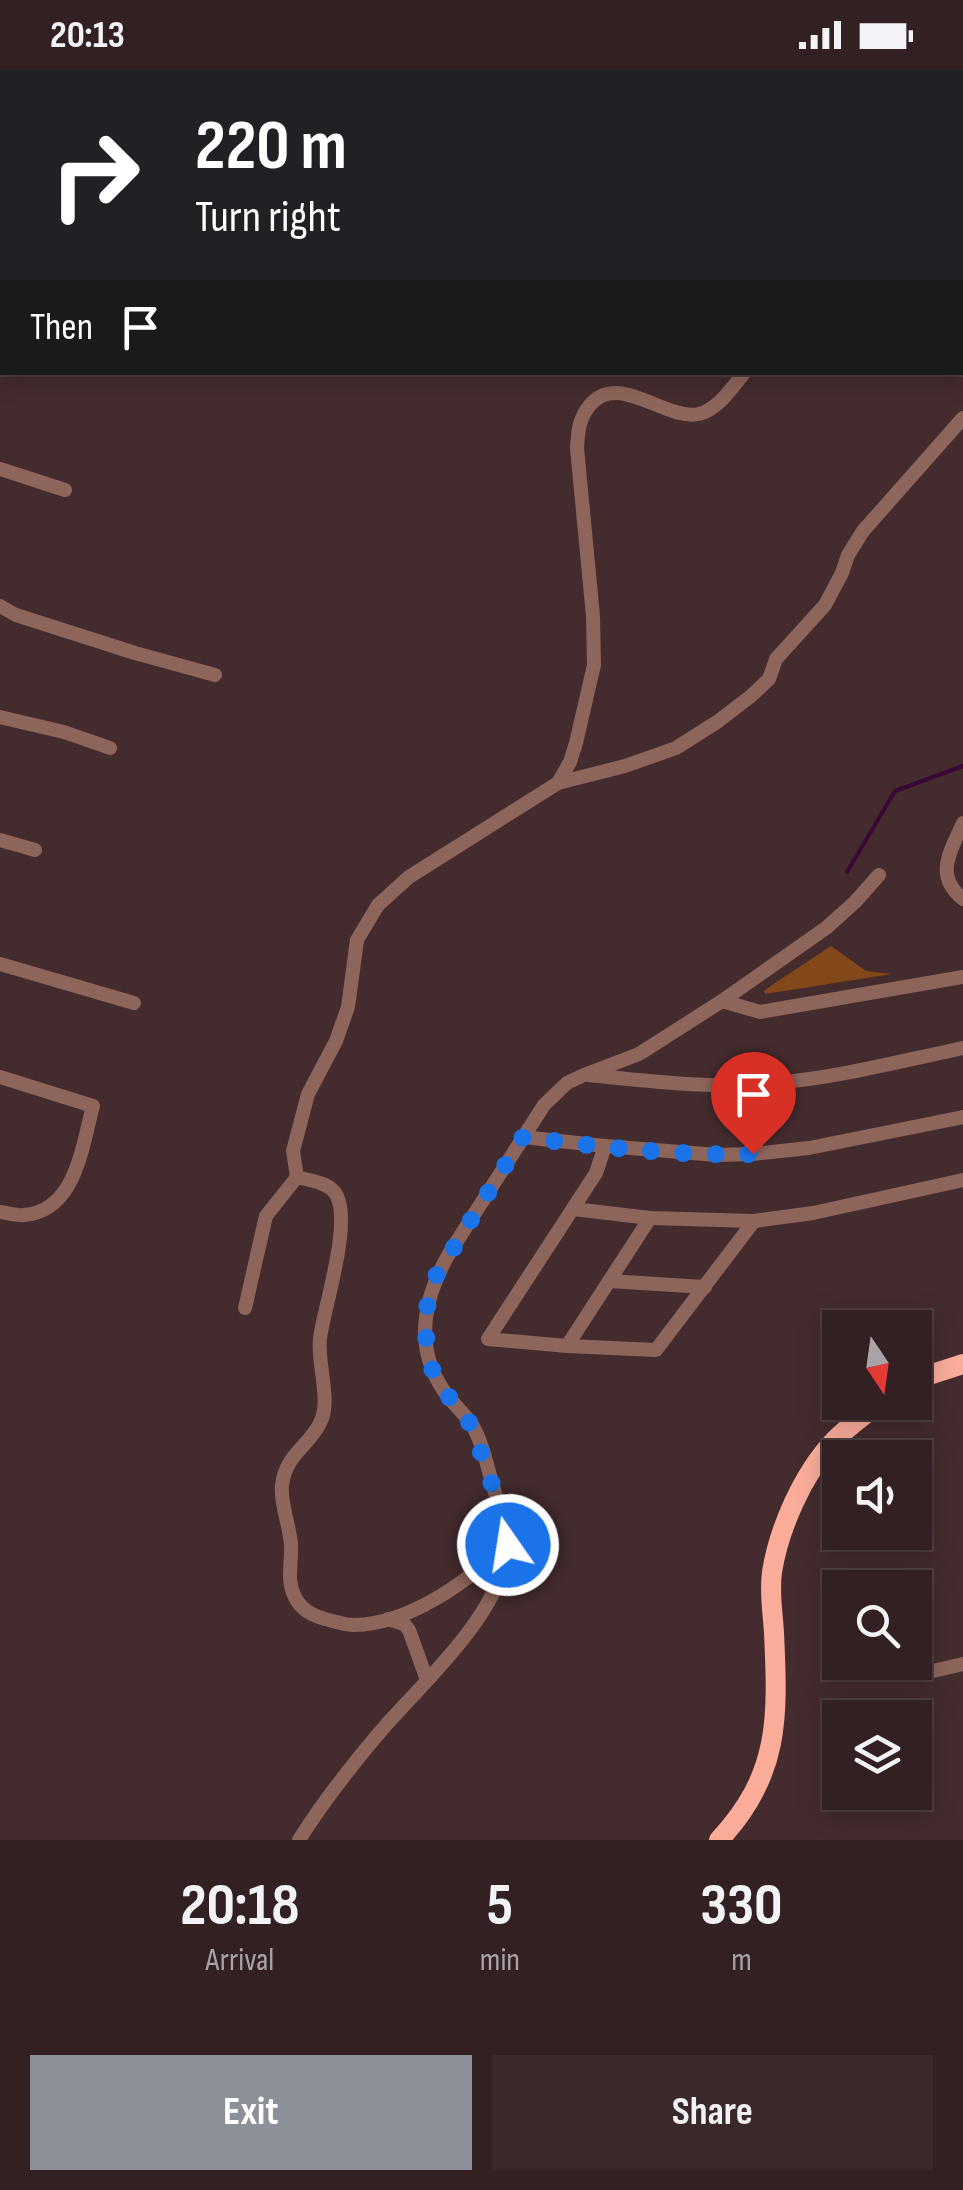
<!DOCTYPE html>
<style>
:root{--surface:#332022;--page:#3b282a;--text:#f1f3f6;--muted:#a9a3a5;--line:#4e3e40;--accent:#8c9099}
body{margin:0;font-family:"Sofia Sans Condensed",sans-serif;background:var(--page);color:var(--text);height:100vh;display:flex;flex-direction:column;font-size:38px;white-space:nowrap}
*{box-sizing:border-box;margin:0}
p{font-size:32px;color:var(--muted)}
.icon{flex:none;width:55px;height:55px;fill:none;stroke:currentColor;stroke-width:2;stroke-linecap:round;stroke-linejoin:round}
.map{position:relative;height:1770px;overflow:hidden}
.sheet{display:flex;flex-direction:column;background:var(--surface);flex:1}
.sheet>*{flex:none}
.guide{position:absolute;left:0px;top:0px;width:965px;height:305px;box-shadow:0 5px 25px #0003,0 0 0 2px var(--line);background:#202124;color:#fff;overflow:hidden}
.needle{width:65px;rotate:167deg}
.controls{position:absolute;left:822px;top:1240px;display:grid;gap:20px}
.controls a{display:grid;place-items:center;width:110px;height:110px;border-radius:0px;background:var(--surface);box-shadow:0 5px 25px #0003,0 0 0 2px var(--line);font-size:50px}
.pin{position:absolute;display:grid;place-items:center;width:85px;height:85px;color:#fff;margin:-102px -42px;border-radius:50% 50% 50% 0;rotate:-45deg;box-shadow:0 0 10px #0007}
.pin .icon{rotate:45deg}
.me{position:absolute;width:110px;margin:-55px;rotate:347deg;stroke-linejoin:round;filter:drop-shadow(0 0 8px #0008)}
.turn{display:flex;align-items:center;gap:35px;height:210px;padding:0 30px;font-size:45px}
.turn .icon{width:130px;height:130px;stroke-width:2.5}
.turn b{display:block;font-size:70px;line-height:85px}
.then{display:flex;align-items:center;height:95px;padding:0 30px;background:#0003;gap:20px;font-size:38px}
.eta{display:flex;justify-content:space-evenly;align-items:center;height:170px;text-align:center}
.eta b{font-size:60px;font-weight:700;line-height:70px}
.button{display:flex;gap:20px;margin-top:auto;padding:20px 30px}
.button a{flex:1;height:115px;border-radius:0px;background:var(--accent);color:#fff;font-size:40px;font-weight:700;line-height:115px;text-align:center}
.button a+a{background:var(--page);color:var(--text)}
.status{display:flex;justify-content:space-between;align-items:center;height:70px;padding:0 50px;background:var(--surface);direction:ltr}
.status svg{height:28px;fill:currentColor}
.map>svg:first-child{display:block}
</style>
<div class="status"><b>20:13</b><svg viewBox="0 0 49 12"><path d="M0 12V9h3v3zM5 12V6h3v6zM10 12V3h3v9zM15 12V0h3v12zM26 1h20v11H26zM47 4h2v5h-2z"/></svg></div>
<div class="map">
<svg width="963" height="1770" viewBox="0 0 963 1770">
<rect width="100%" height="100%" fill="#442b2e"/>
<path fill="#83481a" d="M831,876l35,25 26,3 -127,20 -1,-3 8,-6z"/>
<g fill="none" stroke-linecap="round" stroke-linejoin="round">
<path stroke="#3a0836" stroke-width="4" d="M847,802l48,-81 68,-25"/>
<g stroke="#8d655b" stroke-width="14">
<path d="M0,42h2"/>
<path d="M962,55l1,-1"/>
<path d="M0,151l2,1"/>
<path d="M0,266h1"/>
<path d="M0,399l65,21"/>
<path d="M0,536l16,9 119,38 80,22"/>
<path d="M0,647l64,15 46,16"/>
<path d="M558,713l67,-17 51,-18 41,-26 34,-26 18,-17 7,-20 49,-54 17,-32 6,-18 15,-24 100,-113"/>
<path d="M963,753c-13,29 -29,53 0,76"/>
<path d="M0,770l35,10"/>
<path d="M0,894l134,39"/>
<path d="M722,931l38,11 203,-35"/>
<path d="M588,1005c61,6 123,14 185,8 64,-5 127,-22 190,-35"/>
<path d="M0,1007l93,29c-11,40 -17,105 -69,109 -7,1 -17,-2 -24,-3"/>
<path d="M523,1067l82,9 112,9 36,-1 56,-6 154,-31"/>
<path d="M605,1076l-9,27 -108,166 79,7 89,4 98,-129"/>
<path d="M297,1107c14,4 33,5 40,19 14,30 -12,108 -17,142 -3,25 11,62 1,83 -11,25 -35,32 -39,64 -2,20 8,40 9,60 1,18 -5,35 4,52 6,13 17,18 30,22 9,2 19,6 29,6 57,-1 112,-44 153,-79"/>
<path d="M573,1139l77,9 104,3 59,-8 150,-33"/>
<path d="M609,1211l96,6"/>
<path d="M245,1238l21,-92 31,-39 -4,-26 15,-57 28,-53 12,-34 9,-67 21,-35 31,-28 149,-94 12,-21 6,-19 18,-78 -1,-49 -16,-168c1,-17 2,-30 13,-43 29,-34 75,16 109,9 20,-5 33,-27 46,-42"/>
<path d="M567,1276l83,-128"/>
<path d="M388,1549l16,5 5,6 18,50"/>
<path d="M915,1605l48,-11"/>
<path d="M299,1770c25,-40 56,-79 87,-115 42,-47 116,-114 122,-179 2,-17 -4,-29 -10,-44 -9,-25 -13,-56 -27,-79 -9,-12 -21,-22 -29,-35 -29,-45 -17,-93 8,-136l94,-147 23,-22 17,-8 55,-21 83,-53 104,-73 29,-26 24,-27"/>
</g>
<g stroke="#fbad9a" stroke-width="20">
<path d="M915,1313l11,-7 37,-12"/>
<path d="M719,1770c61,-65 59,-122 55,-207 -1,-19 -5,-41 -2,-61 7,-44 31,-98 61,-130 14,-15 32,-27 47,-40"/>
</g>
</g>
<g fill="none" stroke-linecap="round" stroke-linejoin="round">
<path stroke="#1a73e8" stroke-width="18" stroke-dasharray="0 32.4" d="M508,1475l-2,-25 -8,-18 -26,-76 -30,-38 -11,-21 -7,-43 6,-32 6,-16 87,-139c76,10 154,19 230,17"/>
</g>
</svg>
<div class="controls">
<a><svg class="needle" viewBox="-14 -14 28 28"><path d="M0-13l5 13h-10z" fill="#e53935"/><path d="M0 13l5-13h-10z" fill="#a9a3a5"/></svg></a>
<a><svg class="icon" aria-label="sound" viewBox="0 0 24 24"><path d="M4 9h4l5-4v14l-5-4H4zM17 9q2 3 0 6"/></svg></a>
<a><svg class="icon" aria-label="search" viewBox="0 0 24 24"><circle cx="10" cy="10" r="6"/><path d="M15 15l6 6"/></svg></a>
<a><svg class="icon" aria-label="layers" viewBox="0 0 24 24"><path d="M12 4l9 5-9 5-9-5zM3 14l9 5 9-5"/></svg></a>
</div>
<div class="pin" style="left:753px;top:1084px;background:#d93025"><svg class="icon" aria-label="arrive" viewBox="0 0 24 24"><path d="M6 21V4h12l-3 4 3 4H6"/></svg></div>
<svg class="me" style="left:508px;top:1475px" viewBox="-20 -20 40 40"><circle r="17" fill="#1a73e8" stroke="#fff" stroke-width="3"/><path d="M0-11L8 9 0 5-8 9z" fill="#fff"/></svg>
<div class="guide">
<div class="turn"><svg class="icon" aria-label="right" viewBox="0 0 24 24"><path d="M7 20v-9h11M14 6l5 5-5 5"/></svg><div><b>220 m</b>Turn right</div></div>
<div class="then">Then<svg class="icon" aria-label="arrive" viewBox="0 0 24 24"><path d="M6 21V4h12l-3 4 3 4H6"/></svg></div>
</div>
</div>
<section class="sheet">
<div class="eta">
<div><b>20:18</b><p>Arrival</p></div>
<div><b>5</b><p>min</p></div>
<div><b>330</b><p>m</p></div>
</div>
<div class="button"><a>Exit</a><a>Share</a></div>
</section>
